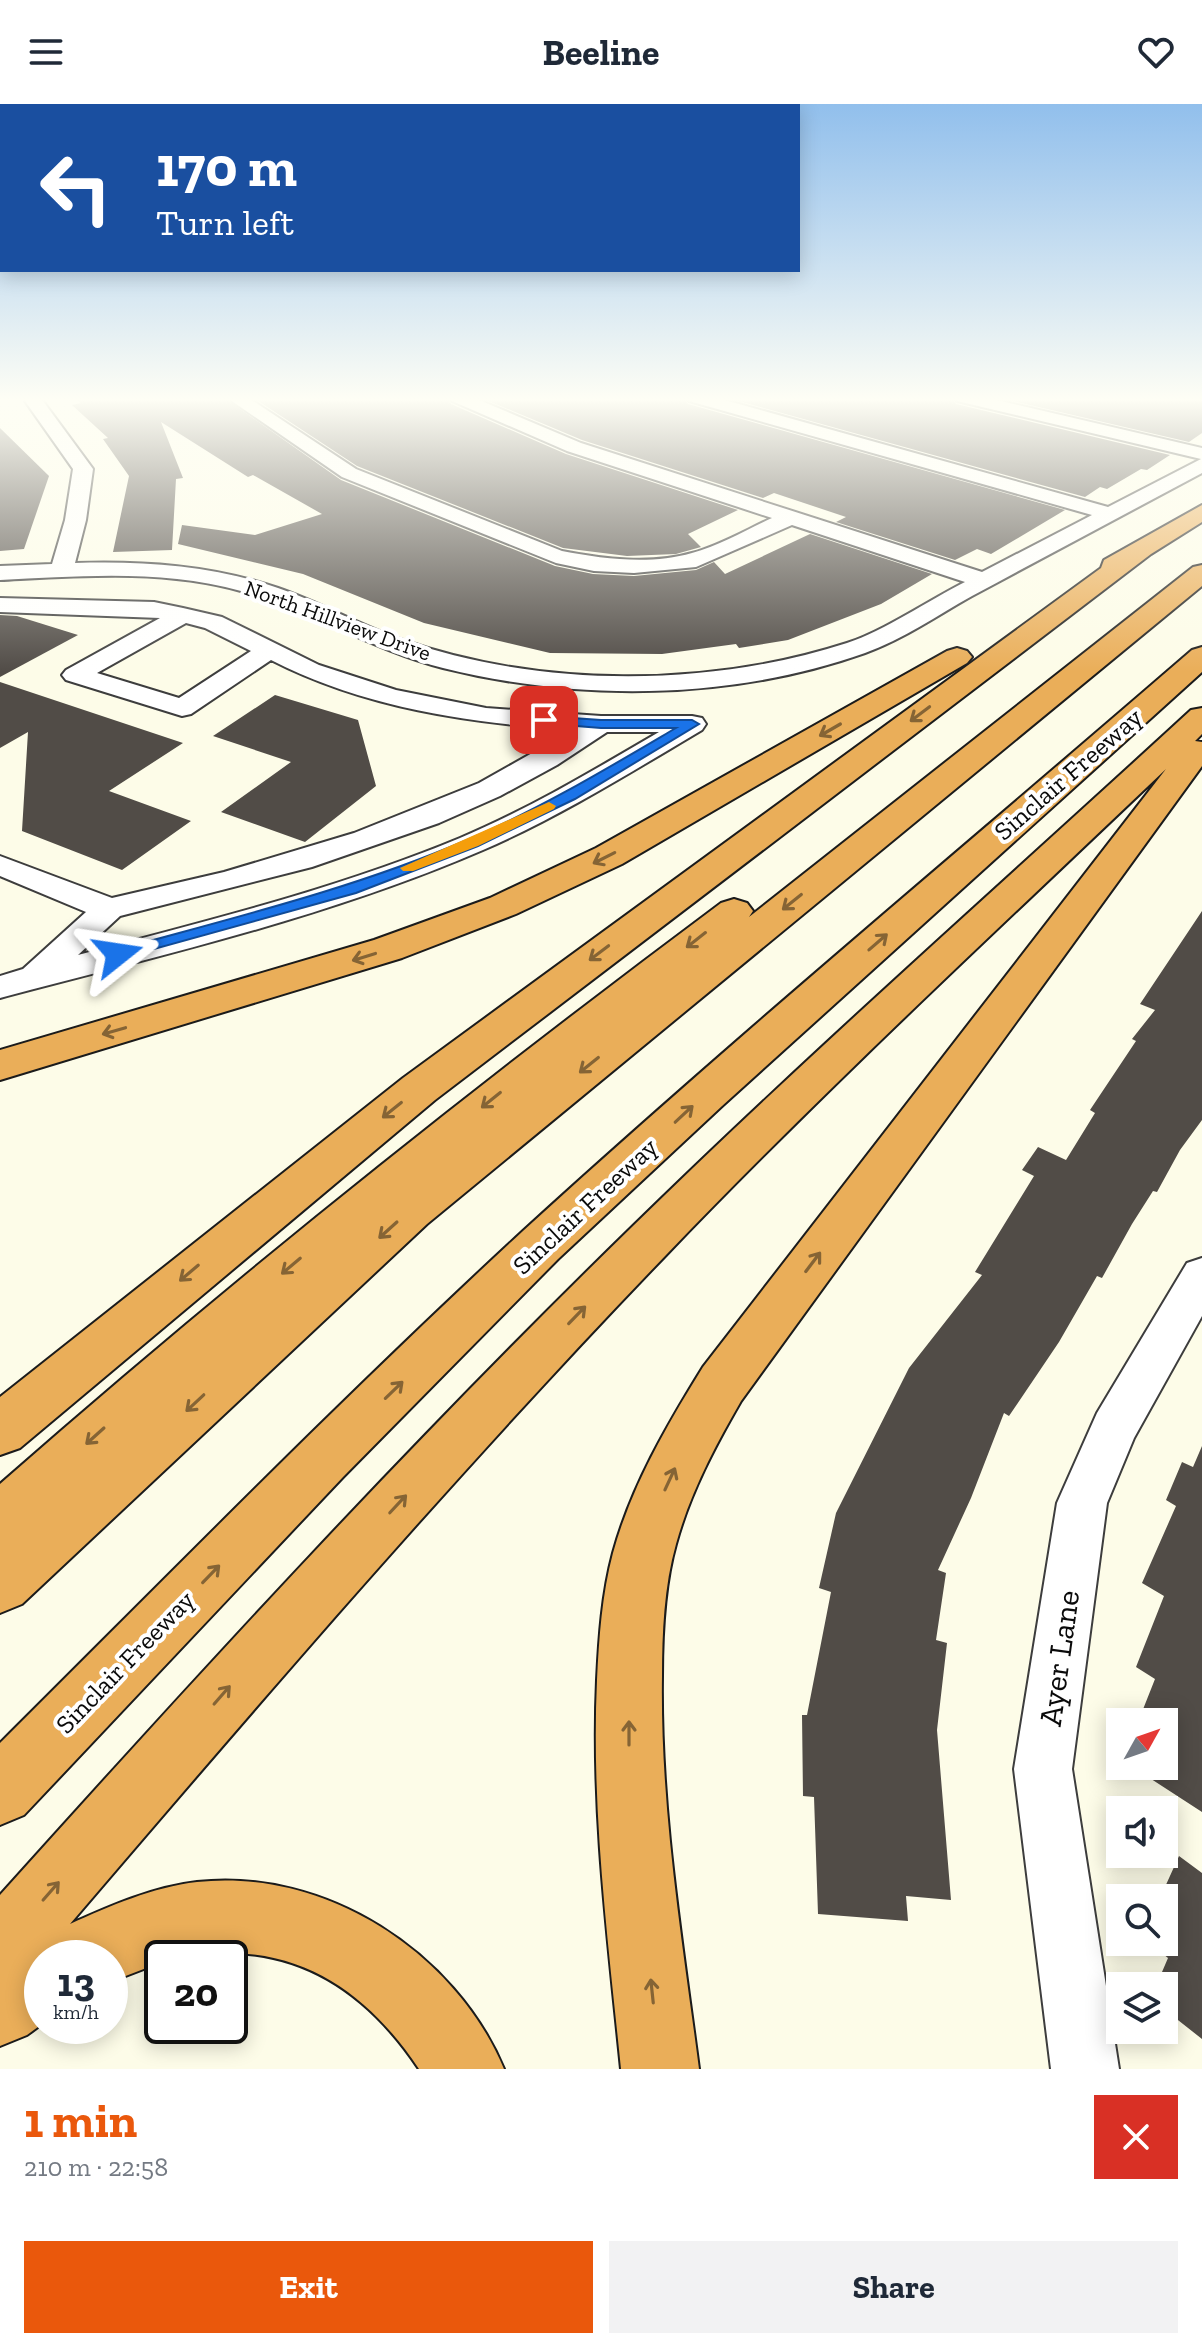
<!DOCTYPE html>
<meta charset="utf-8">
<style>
:root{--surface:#fff;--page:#f2f2f3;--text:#1f2937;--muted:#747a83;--accent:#ea580c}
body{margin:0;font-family:"Zilla Slab",serif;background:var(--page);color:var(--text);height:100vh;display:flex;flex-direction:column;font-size:30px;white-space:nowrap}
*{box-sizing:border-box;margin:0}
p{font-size:26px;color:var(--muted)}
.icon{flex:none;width:44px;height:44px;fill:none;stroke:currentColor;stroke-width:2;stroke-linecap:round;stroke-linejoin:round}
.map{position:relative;height:1965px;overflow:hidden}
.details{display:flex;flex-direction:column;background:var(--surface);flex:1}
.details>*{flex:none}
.hud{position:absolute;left:0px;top:0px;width:800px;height:168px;box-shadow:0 4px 20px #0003;background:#1a4fa0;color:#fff;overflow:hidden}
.needle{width:52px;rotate:50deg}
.fabs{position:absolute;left:1106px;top:1604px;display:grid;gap:16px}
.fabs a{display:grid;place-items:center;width:72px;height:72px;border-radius:0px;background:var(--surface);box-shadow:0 4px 20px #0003;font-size:40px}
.speed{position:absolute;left:24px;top:1836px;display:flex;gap:16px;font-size:40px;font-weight:700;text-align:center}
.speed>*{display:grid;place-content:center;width:104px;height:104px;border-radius:50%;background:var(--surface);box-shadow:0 4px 20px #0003;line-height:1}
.speed small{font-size:20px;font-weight:400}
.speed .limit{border:4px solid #111;border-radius:12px;background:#fff;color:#111}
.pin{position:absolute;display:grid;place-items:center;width:68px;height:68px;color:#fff;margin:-34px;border-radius:16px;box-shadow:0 4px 12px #0006}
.me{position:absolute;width:88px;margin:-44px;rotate:75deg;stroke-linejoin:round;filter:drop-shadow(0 0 6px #0008)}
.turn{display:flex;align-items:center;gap:28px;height:168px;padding:0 24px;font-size:36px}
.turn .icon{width:104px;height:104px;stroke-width:2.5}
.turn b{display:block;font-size:56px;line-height:68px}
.round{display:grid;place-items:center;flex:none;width:84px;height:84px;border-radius:0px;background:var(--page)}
.summary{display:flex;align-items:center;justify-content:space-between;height:136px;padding:0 24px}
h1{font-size:48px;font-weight:700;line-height:60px;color:var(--accent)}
.cta{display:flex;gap:16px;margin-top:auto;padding:16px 24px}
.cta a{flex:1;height:92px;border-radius:0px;background:var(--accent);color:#fff;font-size:32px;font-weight:700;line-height:92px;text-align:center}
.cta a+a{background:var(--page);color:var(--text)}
header{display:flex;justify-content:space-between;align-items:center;height:104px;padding:0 24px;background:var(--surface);font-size:36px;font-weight:700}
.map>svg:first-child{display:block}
</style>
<header><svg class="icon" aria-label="menu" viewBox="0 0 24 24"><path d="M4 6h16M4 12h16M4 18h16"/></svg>Beeline<svg class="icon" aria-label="heart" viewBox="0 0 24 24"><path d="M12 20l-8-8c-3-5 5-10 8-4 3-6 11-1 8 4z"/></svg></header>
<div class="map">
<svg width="1202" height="1965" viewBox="0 0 1202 1965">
<rect width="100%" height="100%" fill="#fdfce8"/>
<g fill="#514c47">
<path d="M75,293h148l118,83 214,86 38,8 41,2 62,-6 18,-8 11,12 85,-40 122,40 -51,30 -93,36 -49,8 -3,-4 -74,10 -112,-1 -126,-30 -121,-49 -125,-30 4,-19 73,10 67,-21 -69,-39 -5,2 -87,-55 22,56 -7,1 -4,71 -59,2 16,-76 -26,-37 5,-1 -36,-33 9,-2z"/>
<path d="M252,293h194l5,7 115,50 172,56 -50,24 13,13 -25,7 -49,2 -64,-8 -206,-82z"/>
<path d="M479,293h204l5,7 377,106 -74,44 -14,-5 -22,11 -119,-38 10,-5 -72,-24 -11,5 -181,-58z"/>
<path d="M724,293h227l5,7 214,51 -23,15 -6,-1 -34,20 -7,-2 -15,10z"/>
<path d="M996,293h206v36l-13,9z"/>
<path d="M0,324l49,48 -25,73 -24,2z"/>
<path d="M0,511l17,1 61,19 -78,42z"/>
<path d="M0,578l183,61 -74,48 82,30 -69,49 -100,-39 6,-99 -28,16z"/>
<path d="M275,591l83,25 18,66 -71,56 -84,-30 70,-50 -78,-26z"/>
<path d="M1202,807v209l-22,30 -23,42 -4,-1 -21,33 -30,54 -5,-2 -38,66 -50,74 -5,-3 -33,85 -33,72 8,3 -10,67 11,3 -10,87 14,170 -45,-4 2,25 -90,-7 -4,-117 -11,-1 -1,-81h5l24,-123 -12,-4 17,-75 73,-145 73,-93 -7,-3 59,-96 -12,-6 16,-23 28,13 29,-47 -5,-3 46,-69 -4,-2 23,-29 -15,-6z"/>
<path d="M1202,1342v366l-57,-37 3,-9h16l1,-44h-27l17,-43 -19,-12 28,-71 -22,-13 34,-77 -10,-6 16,-38 11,5z"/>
<path d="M1179,1752l23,17v166l-38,-30v-23h-8l12,-28 -20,-16h16v-44h-4z"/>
</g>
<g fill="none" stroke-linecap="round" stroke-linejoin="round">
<g stroke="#3d3d3d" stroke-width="4">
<g id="minor">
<path d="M28,293h12l53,72 -7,51 -11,43c68,-2 137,2 203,25 41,14 80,36 122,51 139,49 307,49 447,4 37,-12 82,-43 118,-61l-173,-57 -96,42 -62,6 -40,-2 -38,-8 -214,-86 -116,-80h21l109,72 206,82c41,8 89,14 130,2 27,-7 54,-23 80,-35l-205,-67 -115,-50 -3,-4h23l109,46 401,129 110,-57 -403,-114 -3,-4h28l394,110 93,-48 -244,-58 -3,-4h30l218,51v25c-77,41 -154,82 -230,123 -34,19 -70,44 -107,57 -132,47 -286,49 -422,15 -70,-18 -132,-57 -202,-77 -77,-22 -162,-15 -241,-11v-14l52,-2 13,-44 8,-51 -48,-68z"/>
<path d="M0,494l154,4 29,6 39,9 97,48 77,25 90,18 115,8h91l10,2 4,6 -4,6c-71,42 -143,87 -219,120 -155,67 -321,105 -483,148v-22l23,-7 63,-57 -86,-36v-20l112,42 112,-26 130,-39 125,-50 94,-53c-105,-7 -208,-22 -302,-70l-80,54 -9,2 -116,-36 -4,-5 4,-5 94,-52 -160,-6zM186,519l19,5 46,23 -72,47 -82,-25zM607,628h52c-65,38 -130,77 -199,106 -123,51 -253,83 -382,117l42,-39 192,-49 127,-44 61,-27 57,-31z"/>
<path d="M1202,1154v58l-68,122 -27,65 -35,266 47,300h-68l-37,-300 43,-266 40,-90 90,-150z"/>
</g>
</g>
<g stroke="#1b1b1b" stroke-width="4">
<g id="highway">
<path d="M1202,401v17l-51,32 -716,546 -415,348 -20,7v-58l403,-319 698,-510 3,-8z"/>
<path d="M1202,461v21l-775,638 -405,380 -22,9v-129c232,-204 473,-396 721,-581l13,-4 13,4 6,8 -4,6 444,-350z"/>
<path d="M1202,543v25l-480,434 -164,153 -215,218 -319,338 -24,10v-82c173,-172 344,-347 523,-512 218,-199 446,-388 669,-581z"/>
<path d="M957,544l10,3 5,6 -5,6 -345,201 -106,50 -114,44 -402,122v-30l374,-110 116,-42 106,-50 351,-197z"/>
<path d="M1202,604v26l-7,7 7,1v24l-461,635c-26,45 -51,92 -65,143 -12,42 -14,89 -14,132 -2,132 20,263 37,393h-78c-13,-129 -30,-259 -24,-389 2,-42 5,-86 16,-127 18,-66 54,-128 90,-186l463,-598c-168,160 -339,318 -500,486 -207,215 -402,442 -596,669 40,-18 83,-37 127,-42 128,-14 258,70 307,187h-85c-44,-66 -102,-113 -184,-116 -24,-1 -48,5 -73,5v4l-52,20v-24h-68v66l-15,11 -27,11v-151c205,-228 413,-455 633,-669 181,-177 371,-344 558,-516z"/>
</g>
</g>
<use href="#minor" fill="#fff" fill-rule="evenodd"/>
<use href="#highway" fill="#eaae59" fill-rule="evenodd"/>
</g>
<defs><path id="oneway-shaft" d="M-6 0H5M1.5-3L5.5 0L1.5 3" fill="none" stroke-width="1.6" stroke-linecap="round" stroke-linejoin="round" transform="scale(2)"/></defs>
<g stroke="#856435">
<use href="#oneway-shaft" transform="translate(920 610) rotate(143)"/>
<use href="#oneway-shaft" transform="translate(830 626) rotate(150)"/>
<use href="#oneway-shaft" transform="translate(604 754) rotate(153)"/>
<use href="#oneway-shaft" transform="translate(792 798) rotate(141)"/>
<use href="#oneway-shaft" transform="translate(696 836) rotate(142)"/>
<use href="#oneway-shaft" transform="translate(878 838) rotate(-41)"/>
<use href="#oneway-shaft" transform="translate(599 849) rotate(143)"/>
<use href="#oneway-shaft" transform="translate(364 853) rotate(163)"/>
<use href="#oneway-shaft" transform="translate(114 927) rotate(164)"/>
<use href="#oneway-shaft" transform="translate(589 961) rotate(141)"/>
<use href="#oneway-shaft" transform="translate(491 996) rotate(141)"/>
<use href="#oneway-shaft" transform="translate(392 1006) rotate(141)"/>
<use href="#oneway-shaft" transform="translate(684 1010) rotate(-43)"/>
<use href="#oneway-shaft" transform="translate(388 1126) rotate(138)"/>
<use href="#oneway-shaft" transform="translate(813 1158) rotate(-53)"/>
<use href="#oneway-shaft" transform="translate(291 1162) rotate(140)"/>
<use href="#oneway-shaft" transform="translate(189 1169) rotate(140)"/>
<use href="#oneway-shaft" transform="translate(577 1211) rotate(-46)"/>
<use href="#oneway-shaft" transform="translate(394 1286) rotate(-44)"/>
<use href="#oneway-shaft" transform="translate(195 1299) rotate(137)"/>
<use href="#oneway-shaft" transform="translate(95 1332) rotate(138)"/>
<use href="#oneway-shaft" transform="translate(670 1375) rotate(-65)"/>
<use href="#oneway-shaft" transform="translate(398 1400) rotate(-47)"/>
<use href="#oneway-shaft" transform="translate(211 1470) rotate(-46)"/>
<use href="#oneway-shaft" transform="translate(222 1591) rotate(-49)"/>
<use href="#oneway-shaft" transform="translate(629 1629) rotate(-90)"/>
<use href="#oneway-shaft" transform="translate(51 1787) rotate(-49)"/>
<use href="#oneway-shaft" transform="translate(652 1887) rotate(-96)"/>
</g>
<linearGradient id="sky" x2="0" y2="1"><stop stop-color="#91bfec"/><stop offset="0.52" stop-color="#fefef5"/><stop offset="1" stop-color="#fefef5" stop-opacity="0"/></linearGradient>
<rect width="1202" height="568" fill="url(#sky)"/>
<path fill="#1a73e8" stroke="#114b97" stroke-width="2" d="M544,612l57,4h91l7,4 -124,75 -97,47 -122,47 -238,66 -8,-5 3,-3c119,-33 240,-62 354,-111 73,-31 141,-72 209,-112h-75l-62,-5 -2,-3z"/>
<path fill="#f59e0b" d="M549,698l7,4 -2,3 -76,37 -65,25h-10l-3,-3z"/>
<g text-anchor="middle" stroke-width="8" stroke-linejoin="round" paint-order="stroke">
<g font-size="22" fill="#0a0a0a" stroke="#fff">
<text transform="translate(338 516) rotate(20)" y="8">North Hillview Drive</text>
</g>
<g font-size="26" fill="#0a0a0a" stroke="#fff">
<text transform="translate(1068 670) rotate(-41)" y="9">Sinclair Freeway</text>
<text transform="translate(585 1102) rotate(-43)" y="9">Sinclair Freeway</text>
<text transform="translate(125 1558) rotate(-46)" y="9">Sinclair Freeway</text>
</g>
<g font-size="32" fill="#0a0a0a" stroke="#fff">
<text transform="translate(1059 1554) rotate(-82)" y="11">Ayer Lane</text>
</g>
</g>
</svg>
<div class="fabs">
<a><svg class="needle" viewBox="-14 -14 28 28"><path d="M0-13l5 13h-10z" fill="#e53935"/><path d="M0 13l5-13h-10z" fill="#747a83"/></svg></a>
<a><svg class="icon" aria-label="sound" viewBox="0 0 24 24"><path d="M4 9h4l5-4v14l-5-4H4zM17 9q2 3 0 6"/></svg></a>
<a><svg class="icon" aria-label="search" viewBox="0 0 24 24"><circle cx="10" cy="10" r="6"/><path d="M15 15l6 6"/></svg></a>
<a><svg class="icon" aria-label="layers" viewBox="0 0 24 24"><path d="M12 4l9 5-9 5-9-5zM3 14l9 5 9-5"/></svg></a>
</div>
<div class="speed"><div>13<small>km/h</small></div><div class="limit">20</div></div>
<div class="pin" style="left:544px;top:616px;background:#d93025"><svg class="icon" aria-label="arrive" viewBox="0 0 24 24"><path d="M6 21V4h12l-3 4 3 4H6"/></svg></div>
<svg class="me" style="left:118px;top:850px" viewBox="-20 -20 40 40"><path d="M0-17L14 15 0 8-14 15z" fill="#1a73e8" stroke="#fff" stroke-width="4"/></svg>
<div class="hud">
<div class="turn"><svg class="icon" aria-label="left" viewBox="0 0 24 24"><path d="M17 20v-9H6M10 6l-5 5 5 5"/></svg><div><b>170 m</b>Turn left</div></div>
</div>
</div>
<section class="details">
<div class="summary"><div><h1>1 min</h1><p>210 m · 22:58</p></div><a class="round" style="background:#d93025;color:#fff"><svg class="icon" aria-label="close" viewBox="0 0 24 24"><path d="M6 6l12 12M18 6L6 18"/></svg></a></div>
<div class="cta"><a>Exit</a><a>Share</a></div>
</section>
